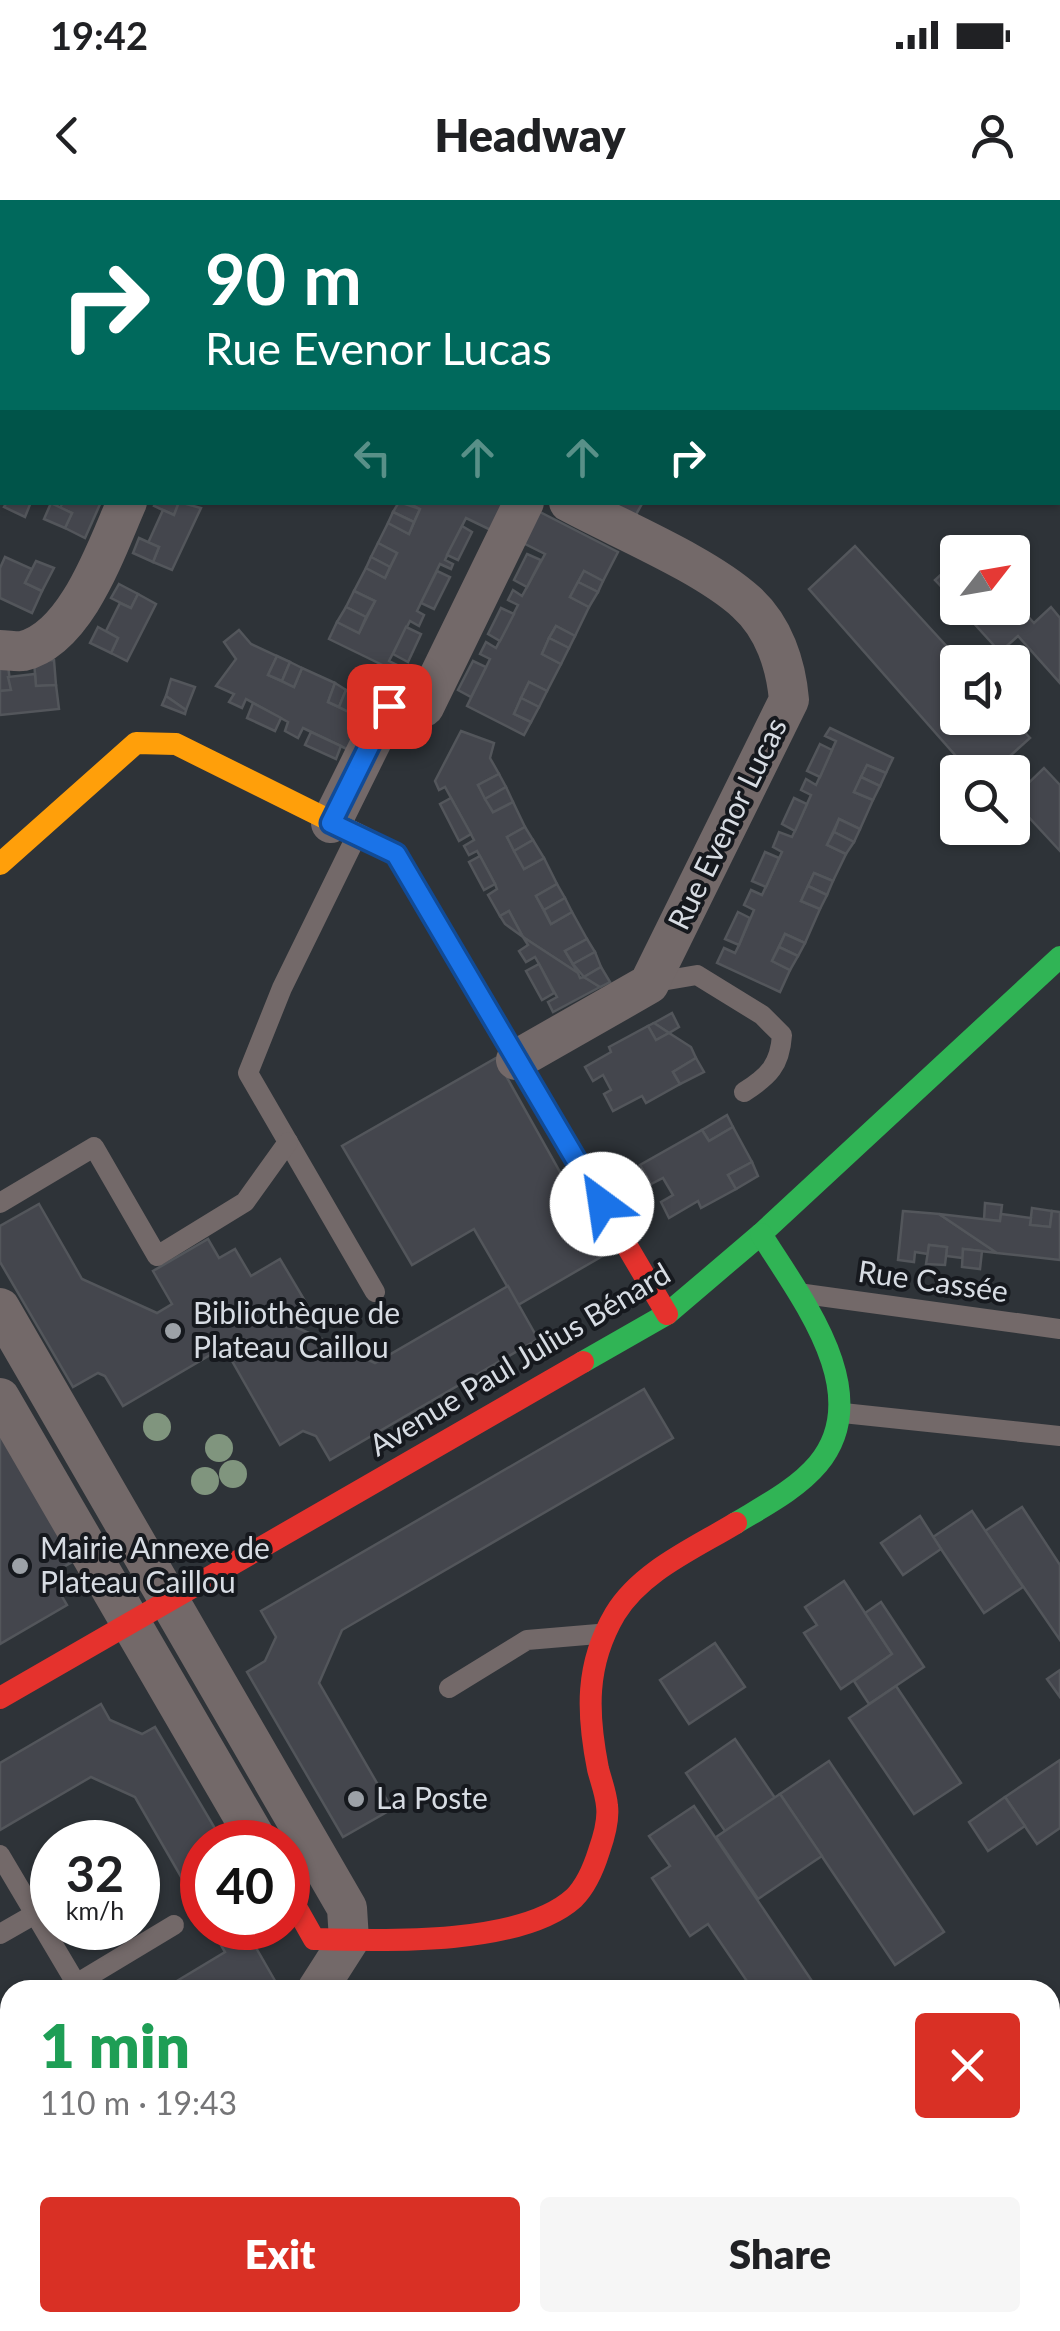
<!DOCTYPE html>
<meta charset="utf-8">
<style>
:root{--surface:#fff;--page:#f6f6f6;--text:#202124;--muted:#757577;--accent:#d93025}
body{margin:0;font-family:Lato,sans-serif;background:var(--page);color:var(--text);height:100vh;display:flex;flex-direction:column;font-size:38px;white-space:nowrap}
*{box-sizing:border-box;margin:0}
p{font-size:32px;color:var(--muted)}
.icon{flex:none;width:55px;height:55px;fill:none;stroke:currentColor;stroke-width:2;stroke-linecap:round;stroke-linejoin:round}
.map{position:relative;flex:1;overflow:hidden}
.side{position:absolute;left:0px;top:1780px;width:1060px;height:352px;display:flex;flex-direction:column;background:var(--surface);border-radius:30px 30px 0 0;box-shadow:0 2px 8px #0004}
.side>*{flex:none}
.hud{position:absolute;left:0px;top:0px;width:1060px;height:305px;box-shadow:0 2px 8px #0004;background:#00695c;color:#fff;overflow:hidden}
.needle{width:65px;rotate:59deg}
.buttons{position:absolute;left:940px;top:335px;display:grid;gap:20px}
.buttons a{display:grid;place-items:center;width:90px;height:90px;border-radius:10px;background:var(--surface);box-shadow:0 2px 8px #0004;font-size:50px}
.speed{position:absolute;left:30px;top:1620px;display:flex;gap:20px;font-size:50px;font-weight:700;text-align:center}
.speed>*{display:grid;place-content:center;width:130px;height:130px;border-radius:50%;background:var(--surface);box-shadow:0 2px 8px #0004;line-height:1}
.speed small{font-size:25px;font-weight:400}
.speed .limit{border:15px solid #d22;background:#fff;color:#111}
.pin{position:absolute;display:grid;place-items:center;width:85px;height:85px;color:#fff;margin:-42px;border-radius:20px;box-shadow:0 5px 15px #0006}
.me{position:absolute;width:110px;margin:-55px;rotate:329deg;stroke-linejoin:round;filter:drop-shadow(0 0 8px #0008)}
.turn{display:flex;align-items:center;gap:35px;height:210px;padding:0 40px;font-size:45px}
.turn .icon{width:130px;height:130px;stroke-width:2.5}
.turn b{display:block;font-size:70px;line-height:85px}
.lanes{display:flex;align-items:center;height:95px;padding:0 40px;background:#0003;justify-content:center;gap:50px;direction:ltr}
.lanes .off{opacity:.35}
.round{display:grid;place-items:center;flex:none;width:105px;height:105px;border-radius:10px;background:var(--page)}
.overview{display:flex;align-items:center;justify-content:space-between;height:170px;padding:0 40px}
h1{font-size:60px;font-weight:800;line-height:75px;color:#1e9e55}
.action{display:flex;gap:20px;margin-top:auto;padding:20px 40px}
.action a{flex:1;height:115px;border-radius:10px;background:var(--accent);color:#fff;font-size:40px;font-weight:800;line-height:115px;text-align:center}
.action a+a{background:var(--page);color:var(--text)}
.status{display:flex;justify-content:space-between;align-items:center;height:70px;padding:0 50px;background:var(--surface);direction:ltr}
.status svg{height:28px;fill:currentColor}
header{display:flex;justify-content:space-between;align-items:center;height:130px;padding:0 40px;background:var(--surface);font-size:45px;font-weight:800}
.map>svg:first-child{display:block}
</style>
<div class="status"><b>19:42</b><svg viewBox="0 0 49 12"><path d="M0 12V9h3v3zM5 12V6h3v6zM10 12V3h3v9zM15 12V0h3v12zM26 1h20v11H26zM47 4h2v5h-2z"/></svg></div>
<header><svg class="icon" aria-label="back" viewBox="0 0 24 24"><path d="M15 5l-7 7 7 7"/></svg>Headway<svg class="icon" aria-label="person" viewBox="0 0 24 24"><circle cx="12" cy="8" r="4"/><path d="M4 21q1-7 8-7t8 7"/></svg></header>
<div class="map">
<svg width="1060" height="2131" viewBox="0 0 1060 2131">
<rect width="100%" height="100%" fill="#2e3338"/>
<g fill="#44464d" stroke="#53565b" stroke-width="2.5">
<path d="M7,302h24l-6,15 -21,-10z"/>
<path d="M63,302h38l-16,36 -20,-10 7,-15 -12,-5z"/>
<path d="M156,302h23l-5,13 -20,-9z"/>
<path d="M179,302l22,6 -29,62 -19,-8 6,-15 -11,-4 15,-33 11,5z"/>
<path d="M399,302l21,7 -6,13 -21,-10z"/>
<path d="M407,302h105l-15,31 -31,-15 -21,42 8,4 -2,5 -11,-5 -23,47 7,4 -5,11 -9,-5 -21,40 10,5 -2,6 -68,-33 8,-17 22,11 16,-32 -21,-10 12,-23 19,10 12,-25 -19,-10 10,-20 21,11 11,-25z"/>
<path d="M602,302h41l-9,16z"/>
<path d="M51,303l21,10 -7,15 -21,-9z"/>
<path d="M534,309l84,43 -15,29 -19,-10 -6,11 -8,15 19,10 -14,29 -19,-10 -7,12 -7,16 19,10 -14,27 -18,-9 -15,32 17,8 -7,13 -57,-29 23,-47 -10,-5 6,-12 10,6 22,-43 -10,-5 5,-10 9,6 23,-42 -28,-14z"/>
<path d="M393,312l21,10 -5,12 -21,-11z"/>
<path d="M462,326l10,6 -14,28 -11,-5z"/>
<path d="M139,338l20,9 -6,15 -20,-9z"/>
<path d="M378,343l19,10 -7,14 -19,-10z"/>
<path d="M855,346l106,116h-3v56h53l19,20 -38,34h-22l-161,-183z"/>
<path d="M527,354l14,6 -14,27 -13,-7z"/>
<path d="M5,357l27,12 -7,14 17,8 -10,22 -32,-15v-30z"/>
<path d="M371,357l19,10 -5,11 -19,-10z"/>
<path d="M958,359v45l-23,-24z"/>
<path d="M36,361l18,7 -12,23 -17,-8z"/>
<path d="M437,371l13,6 -16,32 -13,-6z"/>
<path d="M584,371l19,10 -5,11 -20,-10z"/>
<path d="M578,382l20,10 -9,15 -19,-10z"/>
<path d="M119,384l19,10 -7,14 -20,-10z"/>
<path d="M354,391l21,10 -9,16 -20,-10z"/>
<path d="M138,394l18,10 -29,57 -16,-8 7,-15 -12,-7 14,-28 11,5z"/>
<path d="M1012,399l22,24 17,-16 9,11v65l-42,-47 -18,16 -40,-44h52z"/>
<path d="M346,407l20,10 -7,16 -22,-11z"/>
<path d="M501,408l13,6 -14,27 -12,-7z"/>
<path d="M556,426l19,10 -6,12 -20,-10z"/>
<path d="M98,427l20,11 -7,15 -21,-10z"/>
<path d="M406,427l15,7 -13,28 -15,-8z"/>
<path d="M239,430l12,14 26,12 -9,19 26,12 8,-19 33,15 -7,19 21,10 8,-17 18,8 -22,49 -50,-24 -5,10 -13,-7 3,-9 -42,-23 -4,9 -13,-6 5,-8 -18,-8 20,-27 -12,-17z"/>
<path d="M549,438l20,10 -8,16 -19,-10z"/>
<path d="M277,456l13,6 -8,19 -14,-6z"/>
<path d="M54,460l2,25 -20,1 -2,-25z"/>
<path d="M473,461l13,6 -15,30 -13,-7z"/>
<path d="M290,462l12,6 -8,19 -12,-6z"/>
<path d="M8,465l3,25 -11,1v-25z"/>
<path d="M35,474l1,12 20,-1 3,24 -59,6v-24l11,-1 -3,-13z"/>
<path d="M171,479l24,8 -9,23 -20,-14z"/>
<path d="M529,482l18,9 -8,16 -18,-9z"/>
<path d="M335,483l11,7 -7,17 -11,-5z"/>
<path d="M346,490l11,5 -8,17 -10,-5z"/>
<path d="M166,496l20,14 -1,4 -23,-9z"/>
<path d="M521,498l18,9 -8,15 -17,-8z"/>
<path d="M253,503l28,15 -6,13 -28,-13z"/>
<path d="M830,528l63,30 -7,15 -19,-8 -13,27 19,8 -13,29 -21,-10 -12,26 19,9 -13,27 -19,-8 -13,28 19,8 -15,34 -20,-9 -13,27 18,9 -10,22 -63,-29 7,-15 11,5 4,-8 15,-35 -10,-5 7,-15 11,5 20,-43 -9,-5 6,-15 13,5 19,-42 -10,-5 5,-11 10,6 20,-44 -11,-5z"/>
<path d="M461,531l33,12 -4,15 9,16 -21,11 15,27 20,-10 12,25 -18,10 17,32 20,-11 13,26 -21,12 15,28 21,-12 15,27 -22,12 13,22 -55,-36 -14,-26 -9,5 -12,-21 9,-6 -2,-5 -18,-33 -8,4 -5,-9 10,-6 -29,-53 -6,3 -4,-9z"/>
<path d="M311,532l30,14 -5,13 -31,-14z"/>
<path d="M820,544l12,6 -12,27 -13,-6z"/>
<path d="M867,565l19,8 -6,13 -19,-9z"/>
<path d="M1044,568l16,17v66l-48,-52z"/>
<path d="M499,574l7,13 -21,12 -7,-14z"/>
<path d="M861,577l19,9 -7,14 -19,-8z"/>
<path d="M506,587l7,15 -20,10 -8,-13z"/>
<path d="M451,598l20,36 -12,7 -19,-37z"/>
<path d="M794,598l13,6 -12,27 -13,-7z"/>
<path d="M839,619l21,10 -6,13 -20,-10z"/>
<path d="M525,627l8,13 -19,11 -7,-14z"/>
<path d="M834,632l20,10 -8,12 -19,-9z"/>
<path d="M533,640l11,18 -20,11 -10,-18z"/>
<path d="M765,652l14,6 -13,29 -14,-6z"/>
<path d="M480,656l15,28 -11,6 -15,-28z"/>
<path d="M814,673l19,8 -6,14 -19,-9z"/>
<path d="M557,684l8,14 -21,12 -8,-14z"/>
<path d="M808,686l19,9 -7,14 -19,-8z"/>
<path d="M565,698l7,14 -21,12 -7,-14z"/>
<path d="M509,711l14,26 -18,-13 -5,-8z"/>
<path d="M738,712l12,6 -11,27 -14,-6z"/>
<path d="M785,734l20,9 -7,13 -19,-9z"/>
<path d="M523,737l55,36 2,5 4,-1 16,10 -47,25 -5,-10 9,-5 -18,-33 -4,-7 -9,5 -7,-11 9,-6z"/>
<path d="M587,739l8,13 -22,12 -8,-13z"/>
<path d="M779,747l19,9 -8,14 -18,-9z"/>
<path d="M595,752l6,15 -17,10 -11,-13z"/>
<path d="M539,764l15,29 -12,7 -16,-29z"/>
<path d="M601,767l9,15 -10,5 -16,-10z"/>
<path d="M672,813l7,14 -10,6 -15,-10z"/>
<path d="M654,823l15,10 -13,7 -8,-14z"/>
<path d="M648,826l8,14 13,-7 22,14 5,11 -23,14 7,12 -34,19 -4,-7 -29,15 -9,-17 7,-4 -8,-15 -10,6 -8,-14 26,-15 -2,-5z"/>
<path d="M496,858l110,196 -88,51 -44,-76 -62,36 -70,-119z"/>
<path d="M696,858l8,14 -24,12 -7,-12z"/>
<path d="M727,915l6,12 -24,14 -7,-11z"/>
<path d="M733,927l19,35 -24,13 8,14 -35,19 -3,-7 -29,17 -8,-16 12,-7 -10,-17 -12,6 -11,-19 62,-35 7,11z"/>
<path d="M752,962l6,14 -22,13 -8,-14z"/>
<path d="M985,1003l17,2 -2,16 -16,-1z"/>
<path d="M39,1004l43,75 75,34 15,-9 -19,-33 55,-32 11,19 16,-9 16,27 29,-17 31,52 -22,13 86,39 133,-77 30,53 -208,121 -14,-24 -13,-5 -23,14 -56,-98 -101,59 -18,-30 -7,-3 -25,14 -73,-125v-36z"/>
<path d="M1032,1008l20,3 -2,16 -20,-2z"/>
<path d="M903,1011l36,3 58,39 -34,-4v9l-17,-2 1,-9 -18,-2 -1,9 -13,-2 -1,10 -16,-2z"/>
<path d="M1052,1011l8,1v48l-63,-7 -58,-39 61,7 1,-7 30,4 -1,7 20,2z"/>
<path d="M929,1045l18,2 -2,18 -19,-1z"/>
<path d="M963,1049l19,2 -2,18 -18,-2z"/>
<path d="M644,1189l29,49 -331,192 -23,53 73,126 -49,28 -96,-165 18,-11 11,-24 -15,-26z"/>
<path d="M0,1213l83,143 -23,13 -6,14 13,22 -67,39z"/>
<path d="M1022,1307l38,58v75l-75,-109z"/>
<path d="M972,1311l51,76 -39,26 -51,-76z"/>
<path d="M920,1316l21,33 -38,26 -22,-32z"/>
<path d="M844,1381l48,73 -51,35 -37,-56 13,-8 -12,-18z"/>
<path d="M881,1402l43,65 -55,37 -15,-23 38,-27 -27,-41z"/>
<path d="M715,1443l30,44 -56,37 -29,-44z"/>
<path d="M1060,1470v27l-13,-18z"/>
<path d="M896,1486l65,97 -47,31 -65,-96z"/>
<path d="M101,1504l9,16 32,14 13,-7 68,115h-21v71l-67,-116 -44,-20 -91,53v-67z"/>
<path d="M735,1539l40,59 -50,33 -39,-58z"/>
<path d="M1060,1560v68l-23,16 -32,-47z"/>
<path d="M829,1561l115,171 -49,33 -115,-171z"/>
<path d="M780,1594l42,62 -64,43 -42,-62z"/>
<path d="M1005,1597l20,29 -37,25 -19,-29z"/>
<path d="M694,1606l124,184h-65l-45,-66 -18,12 -38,-58 18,-12 -21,-30z"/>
<path d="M211,1728h58l-18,11 27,47 -7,4h-109l63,-38z"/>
<path d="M10,1814v183l-10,5v-79l6,-4 -6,-10v-89z"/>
<path d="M10,2103v19h98l-14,9h-94v-23z"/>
</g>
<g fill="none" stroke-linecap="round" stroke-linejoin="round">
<g stroke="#736969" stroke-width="20">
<path d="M1058,224h2"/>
<path d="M356,637l-74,151 -34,85 127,219"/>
<path d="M650,783l47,-8 65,40 20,20c-2,30 -13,41 -38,57"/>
<path d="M0,1003l94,-56 63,109 88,-54 43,-60"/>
<path d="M805,1094l255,35"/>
<path d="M843,1213l217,23"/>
<path d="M449,1488l78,-48 71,-6"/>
<path d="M0,1655l80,135"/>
<path d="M0,1734l35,-20"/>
<path d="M76,1784l98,-59"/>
</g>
<g stroke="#736969" stroke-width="40">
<path d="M103,2l1,-2"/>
<path d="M267,2l1,-2"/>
<path d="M0,221l2,-5"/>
<path d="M0,450c7,0 17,2 23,1 54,-13 84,-104 104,-149"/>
<path d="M331,623l58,-117 35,1 100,-205"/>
<path d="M516,860l133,-76 140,-284c-3,-35 -15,-73 -43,-98 -42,-38 -125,-72 -177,-100"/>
<path d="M0,1108l347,600 2,32 -32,50"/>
<path d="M0,1198l258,444"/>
<path d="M134,2131l4,-9"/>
</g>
<g stroke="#30b455" stroke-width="22">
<path d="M583,1162l84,-48 94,-80 299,-277"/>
<path d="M736,1323c28,-17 61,-34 82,-59 59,-71 -18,-167 -57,-230"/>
</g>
<path stroke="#ff9f0a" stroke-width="22" d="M0,664l136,-121 40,1 187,93"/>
<g stroke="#e5322d" stroke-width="22">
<path d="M363,637l33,17 271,460"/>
<path d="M0,1498l583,-336"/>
<path d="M288,1693l26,46c69,2 207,7 260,-41 12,-12 20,-31 25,-47 5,-14 10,-30 8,-45 -1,-13 -6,-25 -9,-37 -11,-56 -13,-104 17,-155 26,-43 80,-66 121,-91"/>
</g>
</g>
<g fill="#80957e">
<circle cx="157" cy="1227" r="14"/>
<circle cx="219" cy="1248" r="14"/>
<circle cx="233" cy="1274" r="14"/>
<circle cx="205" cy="1281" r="14"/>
</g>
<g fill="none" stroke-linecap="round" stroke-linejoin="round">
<g stroke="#114b97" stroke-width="25">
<path id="route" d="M389,506l-58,117 65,31 206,350"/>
</g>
<use href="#route" stroke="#1a73e8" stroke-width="18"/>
</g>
<g fill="#9ca1a7" stroke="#16191e" stroke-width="4">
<circle cx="173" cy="1131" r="10"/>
<circle cx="20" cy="1366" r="10"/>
<circle cx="356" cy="1599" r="10"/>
</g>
<g text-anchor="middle" stroke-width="8" stroke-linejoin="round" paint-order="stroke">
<g font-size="30" fill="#d7dce3" stroke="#16191e">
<text transform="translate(728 624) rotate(-64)" y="10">Rue Evenor Lucas</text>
<text transform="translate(933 1082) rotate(8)" y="10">Rue Cassée</text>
<text transform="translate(520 1160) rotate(-31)" y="10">Avenue Paul Julius Bénard</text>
</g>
<g font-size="30" fill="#d7dce3" stroke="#16191e" text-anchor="start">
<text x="193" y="1124">Bibliothèque de<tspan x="193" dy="34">Plateau Caillou</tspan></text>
<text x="40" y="1359">Mairie Annexe de<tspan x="40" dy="34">Plateau Caillou</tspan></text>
<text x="376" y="1609">La Poste</text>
</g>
</g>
</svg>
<div class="buttons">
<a><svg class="needle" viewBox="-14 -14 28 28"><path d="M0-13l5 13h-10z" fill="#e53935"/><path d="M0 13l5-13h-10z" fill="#757577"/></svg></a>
<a><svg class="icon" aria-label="sound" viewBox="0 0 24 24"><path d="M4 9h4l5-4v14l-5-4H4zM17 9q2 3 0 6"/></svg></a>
<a><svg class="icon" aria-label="search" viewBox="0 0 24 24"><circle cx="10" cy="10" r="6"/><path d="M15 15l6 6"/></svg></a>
</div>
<div class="speed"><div>32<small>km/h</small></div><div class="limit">40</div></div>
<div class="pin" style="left:389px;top:506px;background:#d93025"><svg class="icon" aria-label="arrive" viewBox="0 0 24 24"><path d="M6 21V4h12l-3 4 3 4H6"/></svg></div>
<svg class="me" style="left:602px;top:1004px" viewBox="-20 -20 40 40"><circle r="19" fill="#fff"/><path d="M0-13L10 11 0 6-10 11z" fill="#1a73e8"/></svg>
<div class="hud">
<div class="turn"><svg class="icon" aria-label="right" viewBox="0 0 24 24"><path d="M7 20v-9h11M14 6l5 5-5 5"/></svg><div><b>90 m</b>Rue Evenor Lucas</div></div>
<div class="lanes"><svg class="icon off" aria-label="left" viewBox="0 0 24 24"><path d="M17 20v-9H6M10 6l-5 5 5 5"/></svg><svg class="icon off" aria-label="ahead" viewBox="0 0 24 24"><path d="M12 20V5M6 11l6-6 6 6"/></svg><svg class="icon off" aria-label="ahead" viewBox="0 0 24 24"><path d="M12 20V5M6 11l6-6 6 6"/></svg><svg class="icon" aria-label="right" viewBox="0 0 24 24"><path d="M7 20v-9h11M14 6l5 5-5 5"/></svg></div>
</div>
<section class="side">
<div class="overview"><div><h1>1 min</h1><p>110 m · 19:43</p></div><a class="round" style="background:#d93025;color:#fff"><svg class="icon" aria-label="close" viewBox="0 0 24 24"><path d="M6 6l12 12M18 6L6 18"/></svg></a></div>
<div class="action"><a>Exit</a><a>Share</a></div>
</section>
</div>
